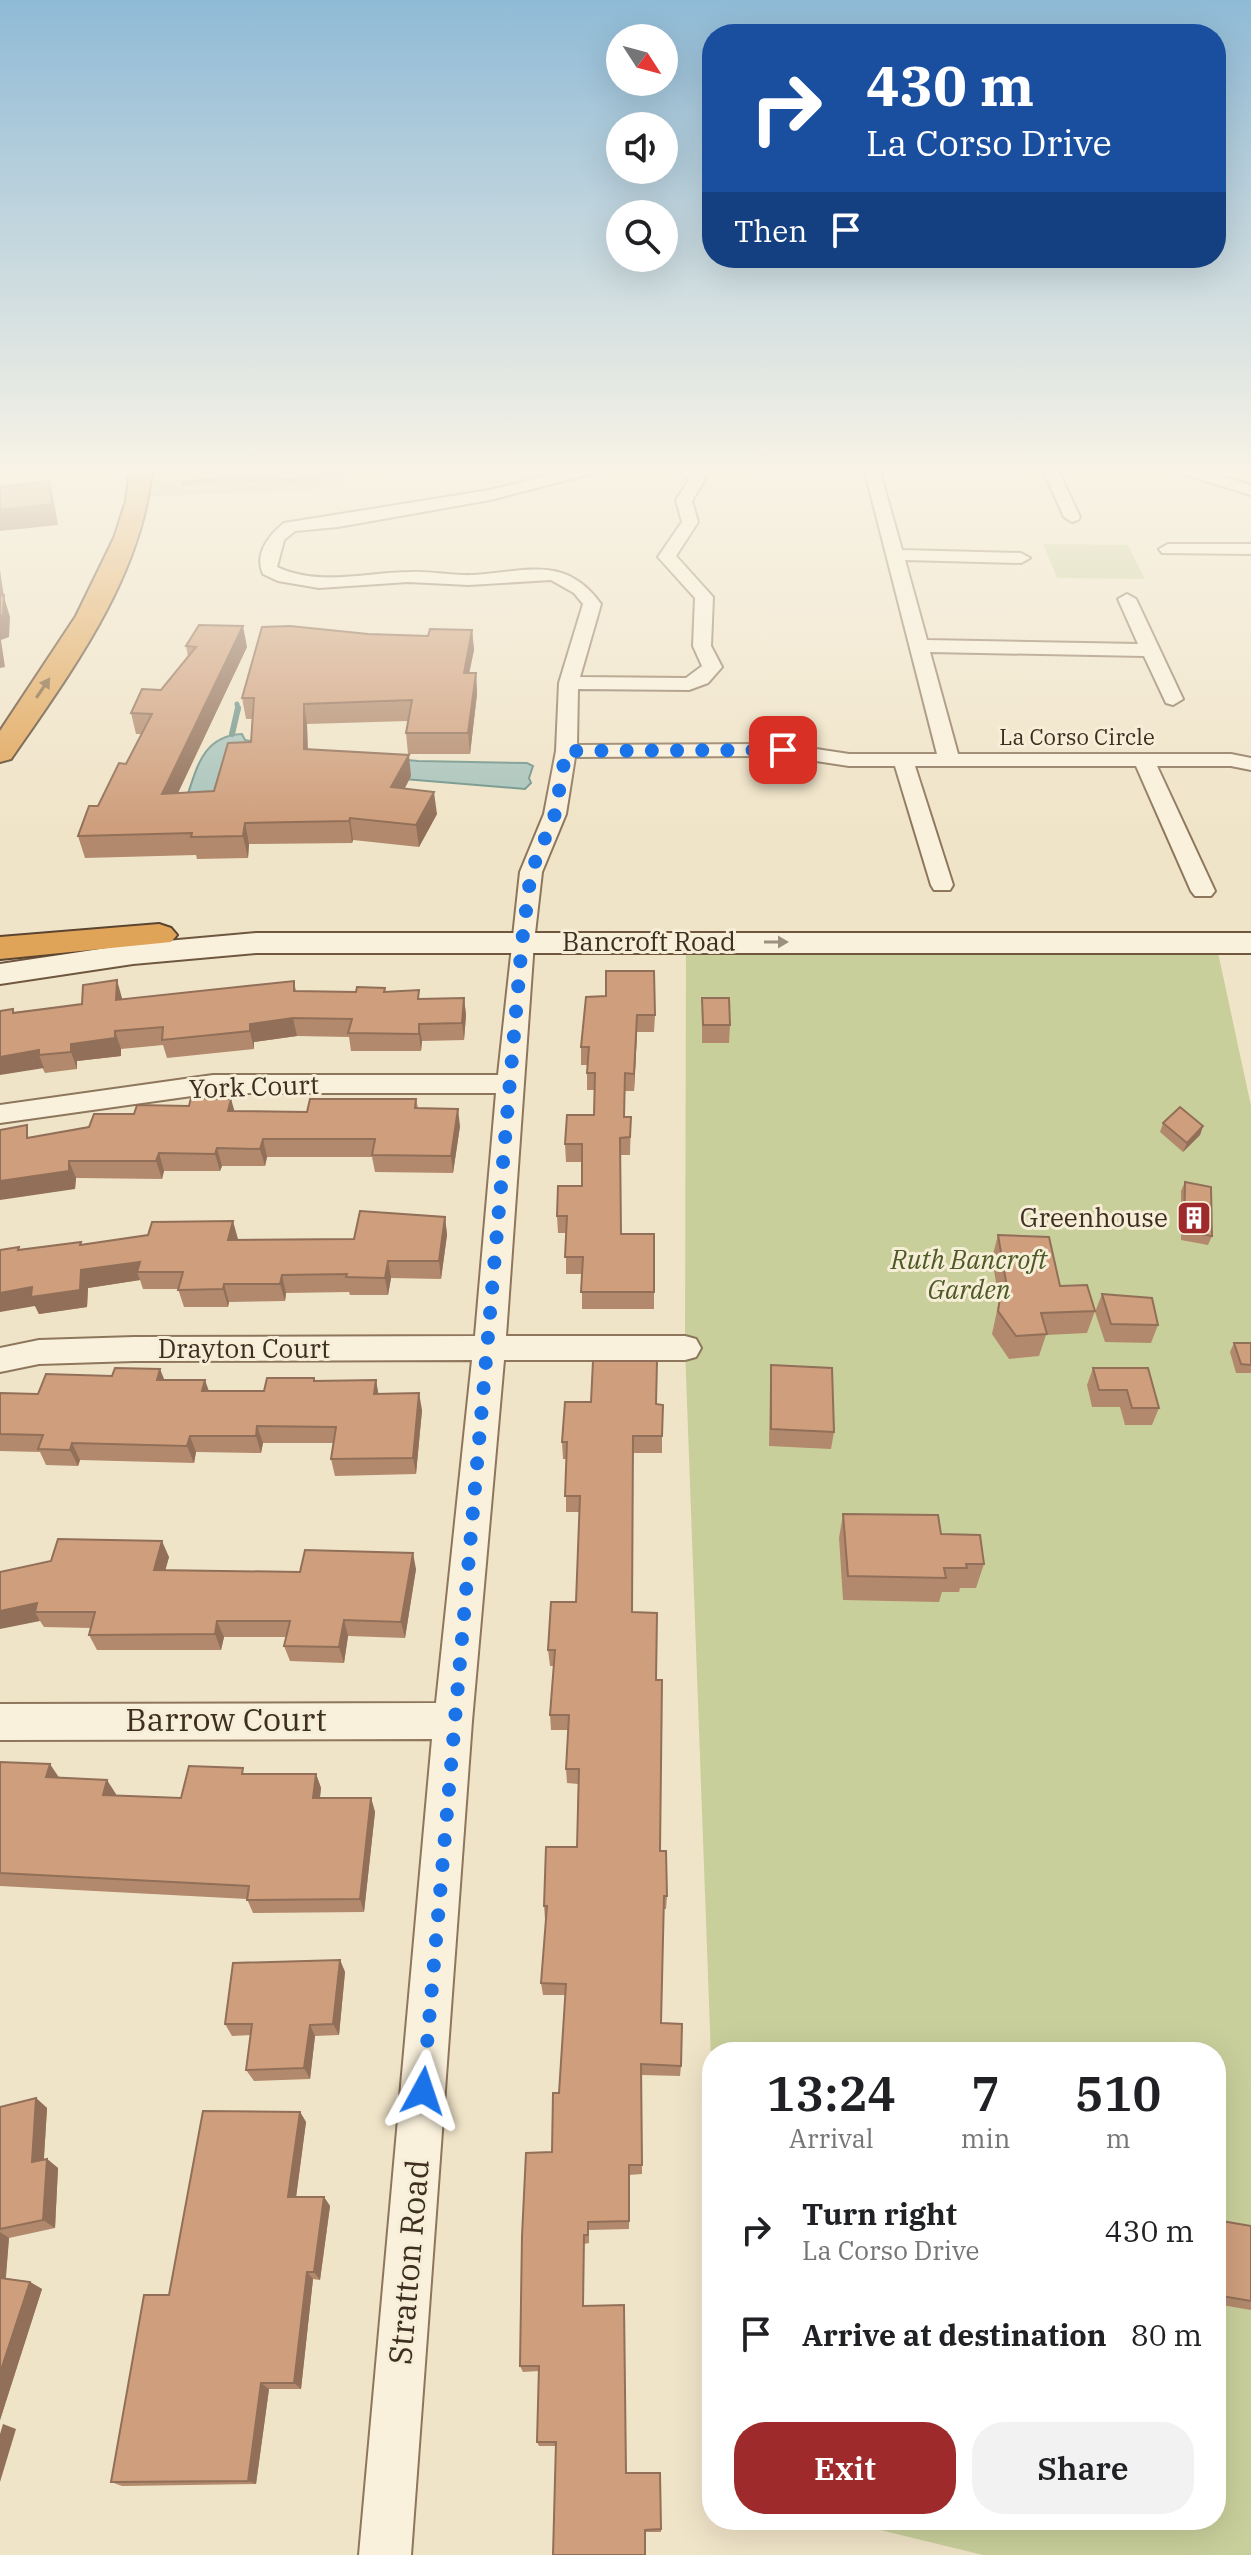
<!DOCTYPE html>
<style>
:root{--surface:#fff;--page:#f2f2f2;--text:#202124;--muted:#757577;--accent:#9e2a2b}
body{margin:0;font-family:"IBM Plex Serif",serif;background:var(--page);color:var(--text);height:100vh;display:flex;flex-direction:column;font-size:30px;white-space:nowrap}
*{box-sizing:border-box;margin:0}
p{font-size:26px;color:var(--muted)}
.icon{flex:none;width:44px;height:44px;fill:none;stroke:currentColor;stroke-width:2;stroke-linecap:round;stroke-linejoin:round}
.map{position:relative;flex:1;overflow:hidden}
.sheet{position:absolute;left:702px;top:2042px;width:524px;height:488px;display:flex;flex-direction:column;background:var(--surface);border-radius:32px;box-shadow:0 8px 32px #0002}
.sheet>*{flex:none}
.banner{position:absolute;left:702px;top:24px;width:524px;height:244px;border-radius:32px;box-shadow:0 8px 32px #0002;background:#1a4fa0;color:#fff;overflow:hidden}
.needle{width:52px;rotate:126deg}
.controls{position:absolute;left:606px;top:24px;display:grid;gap:16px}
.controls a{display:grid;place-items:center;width:72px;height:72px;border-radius:50%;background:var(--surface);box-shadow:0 8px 32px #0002;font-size:40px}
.pin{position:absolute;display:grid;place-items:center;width:68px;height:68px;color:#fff;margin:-34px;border-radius:16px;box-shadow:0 4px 12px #0006}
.me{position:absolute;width:88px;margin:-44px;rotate:5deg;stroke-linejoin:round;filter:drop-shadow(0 0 6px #0008)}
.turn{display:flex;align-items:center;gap:28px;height:168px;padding:0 32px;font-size:36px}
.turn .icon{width:104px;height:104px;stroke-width:2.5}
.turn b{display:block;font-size:56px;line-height:68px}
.then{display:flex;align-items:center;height:76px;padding:0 32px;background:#0003;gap:16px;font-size:30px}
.eta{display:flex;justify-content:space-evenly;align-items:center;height:136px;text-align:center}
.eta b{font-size:48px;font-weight:600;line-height:56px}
.cta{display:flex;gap:16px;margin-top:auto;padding:16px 32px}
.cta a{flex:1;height:92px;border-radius:32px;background:var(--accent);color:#fff;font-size:32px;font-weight:600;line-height:92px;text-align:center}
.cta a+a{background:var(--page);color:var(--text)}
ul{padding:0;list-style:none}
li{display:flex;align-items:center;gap:24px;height:104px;padding:0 32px}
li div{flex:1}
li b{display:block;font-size:30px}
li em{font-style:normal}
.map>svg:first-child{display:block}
</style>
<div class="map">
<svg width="1251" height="2555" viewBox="0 0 1251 2555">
<rect width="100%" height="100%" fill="#f0e4c8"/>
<g fill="#c9cf9b">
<path d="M141,468h280l-115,22 -169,7z"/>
<path d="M1043,544l85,1 17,34 -88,-1z"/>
<path d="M686,942l530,1 35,163v1449h-268l-144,-35h377v-468h-504v33l-27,-737z"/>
</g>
<path fill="#a9c4bc" stroke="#6f938a" stroke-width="2" d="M242,734l3,6 57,10 116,11 109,2 6,3 -4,12 2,5 -6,6 -121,-10 -185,15 -36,14c13,-34 16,-72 59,-74z"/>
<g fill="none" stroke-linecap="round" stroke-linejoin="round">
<g stroke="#6f938a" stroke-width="5">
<path d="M184,483l37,-4 76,1 70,-12"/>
<path d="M237,704l1,6"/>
</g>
<path stroke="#6f938a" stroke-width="6" d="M232,734l6,-26"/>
<g stroke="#8d765c" stroke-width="4">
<g id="street">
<path d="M580,468h25l-3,3 -112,29 -152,27 -43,4 -11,9 -7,27c43,20 89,5 134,5 21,-1 41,4 62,3 52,-3 92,-21 128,29l-21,73 106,1 16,-12 -9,-20 2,-48 -37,-41 24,-35 -6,-22 13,-20 -12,-12h17l11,11 -13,22 6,21 -22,34 37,41 -2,49 11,21 -14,16 -19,7 -111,-1 -1,56 206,-1 66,10h88l-73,-286h15l23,82 119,3 9,5 -9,5 -116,-3 22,80 211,4 -20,-45 9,-5 9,5 47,100 -10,6 -7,-2 -22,-47 -214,-4 28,102h273l20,4v12l-20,-4h-74l58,125 -4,5h-16l-4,-5 -55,-125h-221l38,119 -3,5h-16l-3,-5 -36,-119h-46l-66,-10 -208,1 -9,57 -24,58 -8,70 -28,394h179l11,3 5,9 -5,9 -11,3h-181l-32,361 -61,834h-52l73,-816 -432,1v-36l436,-1 36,-343 -338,1 -95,3 -39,8v-24l39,-8 95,-3 341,-1 21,-243h-283l-213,30v-18l213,-30h285l22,-203 24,-58 12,-63 3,-68 24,-79 -9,-11 -23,-13 -82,5 -61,-3 -89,6 -41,-7 -15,-7c-9,-20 6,-39 21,-51l206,-33z"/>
<path d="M1042,468h15l23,49 -2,3 -6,2 -8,-5z"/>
<path d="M1170,468h23l58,17v10l-78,-24z"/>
<path d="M1168,544h83v10l-89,-1 -3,-4z"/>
</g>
</g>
<g stroke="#6f573f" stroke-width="4">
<path id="secondary" d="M256,933h995v20h-995l-123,11 -133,20v-20l133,-20z"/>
</g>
<g stroke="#5b4430" stroke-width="4">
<g id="highway">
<path d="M130,468h22c-9,108 -81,204 -141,291l-11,3v-31l76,-115 38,-78 12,-37z"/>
<path d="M159,924l12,4 6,7 -6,7 -171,17v-22z"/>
</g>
</g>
<use href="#street" fill="#faf1dc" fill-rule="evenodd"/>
<use href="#secondary" fill="#faf1dc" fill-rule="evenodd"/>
<use href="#highway" fill="#e0a458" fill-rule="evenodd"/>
</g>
<g fill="#b2896c">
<path d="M472,630l2,20 -5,23h7l1,21 -7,60h-62l-2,-21 2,-12 -101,3 1,25 103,27 -6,12 32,26 -18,33 -66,-7 -1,3 -103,1 -1,14 -51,1 -1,-4 -111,3 -7,-22 48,-72 16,-30h-6l-5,-21 30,-23 27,-33 -2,-11 61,1 -69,146 36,-2 37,-49 1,-23h-6l-4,-21 126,-64 60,2z"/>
<path d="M294,981l2,10 90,1 34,6h44l2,17 -2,25 -42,1 -1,10h-70l-2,-14 -52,-1 -43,6v7l-87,9 -4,-13 -42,4v7l-44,5v8l-32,4 -31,-61z"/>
<path d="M586,997l69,18 -1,17h-17l-3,59h-9l-1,26h7l-1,38h-10l1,79h33v75h-72v-35h-16v-41h-8l-1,-17 25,-30v-24h-16l-1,-18 29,-29 1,-25h-8v-25h-6v-18z"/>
<path d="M702,998l28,27 -1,18h-27z"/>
<path d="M416,1099l2,9 42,18 -7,47 -78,-1 -3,-15h-105l-2,9h-43l-2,5h-56l-2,8 -86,-1 -1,11 -43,-52 57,-10 45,-13 100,-3 73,1z"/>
<path d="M1163,1123l40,3 -3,9 -17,17 -23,-20z"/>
<path d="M1185,1182l27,54 -4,9 -27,-5v-49z"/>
<path d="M445,1217l2,18 -6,44 -50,-1 -3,17h-38l-1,-3 -63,1 -1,8 -56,1 -1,5h-44l-6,-18h-35l-3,-9 -52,8 -1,19 -48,7 -4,-8 -16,-59 1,3 61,-8 1,3 156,-6 -1,1 117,-1z"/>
<path d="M998,1235l62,51 35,25 -8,22 -41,2 -7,21 -30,3 -17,-25 7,-33 -7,-43z"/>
<path d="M1102,1294l56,31 -7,18 -46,-1 -10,-30z"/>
<path d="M1234,1343h17v30h-15l-6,-21z"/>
<path d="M771,1365l63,67 -3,17 -62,-3 1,-64z"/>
<path d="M1093,1368l66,40 -7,17h-27l-5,-18h-28l-5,-22z"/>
<path d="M314,1378l1,3 61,-1 2,14 44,16 -6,64 -81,2 -4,-17 2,-16h-70l-2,10 -65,-1 -2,11 -114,-3 -2,6 -32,-1 -6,-13 -40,-1v-58l38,1 127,-14 44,11h55z"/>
<path d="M591,1402l65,2 6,32v17h-29l-1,159 24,68 4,171 7,45 -1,13h-2l-3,114 20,43 -1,10 -38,-1v99l-13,1v54l-40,1v13l-5,1v62l42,167 35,56v3h-16l-89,-86h-17l-2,-4 2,-71 -16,1 -3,-6 32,-214 7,-59 7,-98h-23l-2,-12 5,-64h-1l-1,-13 33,-59 1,-63 -11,-1 -1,-14 2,-39h-17l-1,-15 4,-49h-4l-2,-16 28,-48 4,-90h-14v-53h-3l-1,-17z"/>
<path d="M843,1514l98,20 43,30 -8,24h-16l-1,4h-17l-3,10 -96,-2 -4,-62z"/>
<path d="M169,1557l-4,13 135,2 116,-3 -11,69 -57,-2 -4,27 -54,-2 -6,-15 2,-9h-62l-3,13h-124l-8,-15 2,-7 -47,-1 -4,-6 -40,-49z"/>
<path d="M0,1762l59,15 57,17 -1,2 66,2 65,-24h70l5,14 -1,10h51l4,14 -11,100 -111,1 -6,-14 -247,-13z"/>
<path d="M340,1960l5,12 -6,63 -24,1 -5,43 -56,2 -8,-11 5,-35 -19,1 -7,-12z"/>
<path d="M36,2098l11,10 -3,51h3l11,9 -3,60 -46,10 -3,40 24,4 12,7 -42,131v-313z"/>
<path d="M300,2112l6,10 -10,75h28l6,9 -10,74 -7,-1 -12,110h-32l-13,95 -134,2 -11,-4 58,-187z"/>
<path d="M1216,2220l35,6v84l-35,-6z"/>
</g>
<g fill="#916f58">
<path d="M49,481l5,21 4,23 -58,6v-21z"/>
<path d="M0,570l4,27 6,20 -1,20 -8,3 4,27 -5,1z"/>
<path d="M243,626l4,21 -80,169 -5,-22z"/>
<path d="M472,630l2,20 -9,43 -1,-20z"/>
<path d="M476,673l1,21 -7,60 -2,-21z"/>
<path d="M304,704l3,20 1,46 -4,-21z"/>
<path d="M409,755l2,21 -17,32 -3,-21z"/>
<path d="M434,792l3,22 -18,33 -3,-22z"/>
<path d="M350,818l3,22 -1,3 -3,-22z"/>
<path d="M245,823l4,21 -1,14 -5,-22z"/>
<path d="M117,980l5,18v20l-6,-18z"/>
<path d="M464,998l2,17 -2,25 -2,-17z"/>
<path d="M637,1015v17l-3,59v-17z"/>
<path d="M293,1018l4,18 -43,6v7l-4,-18v-7z"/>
<path d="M419,1024l3,17 -1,10 -2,-17z"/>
<path d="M115,1031l6,18v7l-44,5v8l-6,-17v-8z"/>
<path d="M39,1050v5l5,13 -44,7v-18z"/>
<path d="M231,1099l5,17 -8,-5z"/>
<path d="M458,1109l2,17 -7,47 -2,-17z"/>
<path d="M1203,1126l-3,9 -17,17 4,-9z"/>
<path d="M263,1139l4,18 -2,9 -5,-17z"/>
<path d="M217,1148l5,18 -2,5 -5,-17z"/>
<path d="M159,1153l5,18 -2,8 -6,-18z"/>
<path d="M69,1161l7,17 -1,11 -75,11v-19z"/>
<path d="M445,1217l2,18 -6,44 -2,-18z"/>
<path d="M233,1221l5,18 -5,19 -5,-18z"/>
<path d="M388,1261l3,17 -3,17 -3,-17z"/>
<path d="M140,1262l-3,10 3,8 -52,8 -1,19 -48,7 -4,-8 -35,6v-19l81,-23z"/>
<path d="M282,1275l4,18 -1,8 -5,-17z"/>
<path d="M224,1284l5,18 -1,5 -5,-18z"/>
<path d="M160,1369l7,17 -10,-6z"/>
<path d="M205,1380l6,17 -9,-6z"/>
<path d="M376,1380l3,17 -5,-3z"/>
<path d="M419,1393l3,17 -6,64 -3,-16z"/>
<path d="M257,1426l6,17 -2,10 -5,-17z"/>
<path d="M190,1436l6,16 -2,11 -7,-17z"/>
<path d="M72,1443l8,17 -2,6 -8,-16z"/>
<path d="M162,1541l7,16 -8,29 -7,-16z"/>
<path d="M413,1553l3,16 -11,69 -4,-16z"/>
<path d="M37,1603l-2,9 5,9 -40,8v-18z"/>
<path d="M344,1620l4,16 -4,27 -5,-16z"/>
<path d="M217,1621l7,16 -3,13 -6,-16z"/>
<path d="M50,1764l10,15 -14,-2z"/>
<path d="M316,1774l5,14 -3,24 -5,-14z"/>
<path d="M107,1780l9,14 -4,15 -9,-14z"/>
<path d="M371,1798l4,14 -11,100 -4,-13z"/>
<path d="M340,1960l5,12 -6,63 -6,-11z"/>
<path d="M310,2025l5,11 -5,43 -6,-11z"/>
<path d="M36,2098l11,10 -4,63 -11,-9z"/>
<path d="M300,2112l6,10 -11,83 -7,-8z"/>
<path d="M47,2159l11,9 -3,60 -12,-8z"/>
<path d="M324,2197l6,9 -10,74 -6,-8z"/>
<path d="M0,2232l9,6 -4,46 -5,-3z"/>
<path d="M584,2235v77l-1,-6z"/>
<path d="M307,2272l6,7 -12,110 -7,-6z"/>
<path d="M30,2282l12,7 -42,131v-47z"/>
<path d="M261,2383l8,6 -13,95 -8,-3z"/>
<path d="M3,2424l13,5 -16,53v-48z"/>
</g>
<g fill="#cf9f7d" stroke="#916f58" stroke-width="2">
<path d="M49,481l3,23 -52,6v-23z"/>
<path d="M4,595l-1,20 -3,1v-20z"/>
<path d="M199,625l44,1 -81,168 52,-3 14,-48 23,-1 3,-44h-12l20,-71 28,-1 78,8 60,2 2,-7 42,1 -8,43h12l-8,60h-62l6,-33 -108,4v45l105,6 -18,32 43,5 -18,33 -66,-7 -1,3 -104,2 -2,13 -52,1 1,-4 -114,3 11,-30h9l21,-43 7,1 26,-50 -21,-1 11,-24 19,1 35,-43 -10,-1z"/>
<path d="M606,971h48l1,44h-18l-3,59 -9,-1 -1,44h7l-1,20 -10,1 1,96h33v58h-73l2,-35h-18l2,-41h-10l1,-30h24v-42h-17l2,-29h27l1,-42h-8l2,-26h-8l5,-50 20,-1z"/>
<path d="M117,980l-1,20 178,-19v10l62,1 1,-5 28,1 -1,4 35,-2 -1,9 46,-1 -2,25 -43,1v10l-71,-1 4,-14 -59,-1 -43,6v7l-88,9 1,-13 -48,4v7l-44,6v8l-32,3v-5l-39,7v-46l13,-2v4l69,-9 1,-19z"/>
<path d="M702,998h27l1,27h-27z"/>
<path d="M191,1098l40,1 -3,12 79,1 3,-13h106l-1,9 43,1 -7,47 -79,-1 3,-16h-112l-3,10 -43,-1 -2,6 -56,-1 -3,8h-87v10l-69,10v-51l27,-5v13l62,-11 5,-13h40l3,-9 52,1z"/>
<path d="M1180,1107l23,19 -16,17 -24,-20z"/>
<path d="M1185,1182l26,5 1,49 -28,-5z"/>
<path d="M360,1211l85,6 -6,44h-51l-3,17 -39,-1 1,-3 -65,1 -2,9h-56l-1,5 -45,1 5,-18h-46l3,-10 -59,8 -1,20 -49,7 1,-10 -32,6v-43l19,-3 -1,3 63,-8 -1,3 68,-10 4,-13 81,-1 -5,19 126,-1z"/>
<path d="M998,1235l51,2 11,49 27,-1 8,26 -54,2 6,21 -31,2 -18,-25 3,-19 7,1z"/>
<path d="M1102,1294l50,4 6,27 -47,-1z"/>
<path d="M1234,1343h17v22l-10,-1z"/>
<path d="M593,1361h64l-1,43 7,1 -1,31h-29l-1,176 25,1 -1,67h6l-2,171h6l1,45h-3l-3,127 21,1 -1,42 -40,-2 1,101h-13v56l-41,1v13h-4l-1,71 41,-1 2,168h34l1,56 -16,1v25h-92l3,-113h-19l2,-76h-19l2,-130 4,-83 26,-1 1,-59h6l7,-109 -25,-1 6,-77h-3l2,-59h31l2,-78h-13l3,-54h-19l5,-65h-7l3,-48h25l4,-106h-15l2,-54h-5l3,-40h26z"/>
<path d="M771,1365l61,3 2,64 -63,-3z"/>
<path d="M115,1368l45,1 -3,11h48l-3,11h62l3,-13h47v3l62,-1 -2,14 45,-1 -6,65 -82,1 5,-32 -79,-1 -1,10h-66l-3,10 -115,-3 -2,7 -32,-1 5,-14 -43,-1v-41l38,1 8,-20 66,2z"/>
<path d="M1093,1368h55l11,40h-27l-5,-18h-28z"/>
<path d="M843,1514l95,1 3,19 39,1 4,29h-18l1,4h-23l2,10 -98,-2z"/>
<path d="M58,1539l104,2 -8,29 146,2 5,-22 108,3 -12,69 -57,-2 -5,27 -55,-1 6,-25h-73l-2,13 -126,1 6,-23h-60l2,-9 -37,8v-39l51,-11z"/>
<path d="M0,1762l50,2 -4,13 61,3 -4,15 78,3 8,-32 54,2 -1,6h74l-3,24h58l-11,101 -113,1 2,-14 -249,-13z"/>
<path d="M340,1960l-7,64 -23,1 -6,43 -58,2 6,-46h-27l8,-61z"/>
<path d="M36,2098l-4,64 15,-3 -4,61 -43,9v-122z"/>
<path d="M203,2111l97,1 -12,85h36l-10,75h-7l-13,111h-33l-13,98 -137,1 33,-187h25z"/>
<path d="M1216,2220l35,6v75l-35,-6z"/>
<path d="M0,2278l30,4 -30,91z"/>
</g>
<defs><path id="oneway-solid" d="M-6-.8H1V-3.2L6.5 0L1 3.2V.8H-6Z" transform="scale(2)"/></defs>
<use fill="#7e5d36" href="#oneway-solid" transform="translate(43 688) rotate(-56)"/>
<use fill="#9c907e" href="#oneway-solid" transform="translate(776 942)"/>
<linearGradient id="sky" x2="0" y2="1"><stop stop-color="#8fbad6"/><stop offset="0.57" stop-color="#f8f3e6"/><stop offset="1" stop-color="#f8f3e6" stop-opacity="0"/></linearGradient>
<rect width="1251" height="825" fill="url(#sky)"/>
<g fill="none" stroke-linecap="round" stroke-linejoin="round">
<path stroke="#1a73e8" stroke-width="14" stroke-dasharray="0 25.2" d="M423,2091l99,-1149 9,-70 24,-58 11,-63 217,-1"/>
</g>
<defs>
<g id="building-square" transform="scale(1.8)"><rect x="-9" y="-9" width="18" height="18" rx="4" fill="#9e2a2b" stroke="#f7eed8"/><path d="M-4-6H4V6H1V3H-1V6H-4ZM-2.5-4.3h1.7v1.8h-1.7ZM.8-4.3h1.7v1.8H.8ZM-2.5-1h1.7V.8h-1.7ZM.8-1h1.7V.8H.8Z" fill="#fff"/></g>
</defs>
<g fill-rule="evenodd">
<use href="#building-square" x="1194" y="1218"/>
</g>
<g text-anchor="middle" stroke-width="6" stroke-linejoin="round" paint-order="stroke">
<g font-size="22" fill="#3d2e20" stroke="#f7eed8">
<text x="1077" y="745">La Corso Circle</text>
</g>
<g font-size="26" fill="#3d2e20" stroke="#f7eed8">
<text x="649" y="951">Bancroft Road</text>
<text transform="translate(254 1087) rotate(-2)" y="9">York Court</text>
<text x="244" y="1358">Drayton Court</text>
</g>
<g font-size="26" fill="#3d2e20" stroke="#f7eed8" text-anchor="end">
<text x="1168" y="1227">Greenhouse</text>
</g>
<g font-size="26" font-style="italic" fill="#4d5a26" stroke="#f7eed8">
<text x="969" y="1269">Ruth Bancroft<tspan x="969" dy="30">Garden</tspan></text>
</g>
<g font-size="32" fill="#3d2e20" stroke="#f7eed8">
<text x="226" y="1731">Barrow Court</text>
<text transform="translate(409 2262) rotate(-85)" y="11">Stratton Road</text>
</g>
</g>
</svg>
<div class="controls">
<a><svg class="needle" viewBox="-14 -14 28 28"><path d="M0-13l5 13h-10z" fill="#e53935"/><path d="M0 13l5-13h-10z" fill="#757577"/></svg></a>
<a><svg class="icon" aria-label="sound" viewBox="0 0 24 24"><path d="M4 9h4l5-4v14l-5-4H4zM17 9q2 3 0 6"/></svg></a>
<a><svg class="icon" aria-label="search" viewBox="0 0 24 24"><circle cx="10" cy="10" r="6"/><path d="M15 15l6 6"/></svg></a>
</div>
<div class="pin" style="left:783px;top:750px;background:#d93025"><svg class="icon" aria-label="arrive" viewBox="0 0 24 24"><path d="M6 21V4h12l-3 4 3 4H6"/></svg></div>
<svg class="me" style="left:423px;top:2091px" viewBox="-20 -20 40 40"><path d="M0-17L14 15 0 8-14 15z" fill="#1a73e8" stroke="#fff" stroke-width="4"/></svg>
<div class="banner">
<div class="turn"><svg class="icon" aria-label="right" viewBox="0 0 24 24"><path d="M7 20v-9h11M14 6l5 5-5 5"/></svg><div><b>430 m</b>La Corso Drive</div></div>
<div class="then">Then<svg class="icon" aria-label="arrive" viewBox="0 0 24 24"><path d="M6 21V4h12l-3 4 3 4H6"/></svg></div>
</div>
<section class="sheet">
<div class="eta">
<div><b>13:24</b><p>Arrival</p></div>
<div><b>7</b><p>min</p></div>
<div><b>510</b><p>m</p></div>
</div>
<ul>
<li><svg class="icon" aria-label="right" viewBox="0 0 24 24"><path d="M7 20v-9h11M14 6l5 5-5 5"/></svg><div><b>Turn right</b><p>La Corso Drive</p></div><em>430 m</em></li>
<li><svg class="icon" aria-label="arrive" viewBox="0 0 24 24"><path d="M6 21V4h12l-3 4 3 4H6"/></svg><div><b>Arrive at destination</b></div><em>80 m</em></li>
</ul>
<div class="cta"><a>Exit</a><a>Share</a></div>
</section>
</div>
